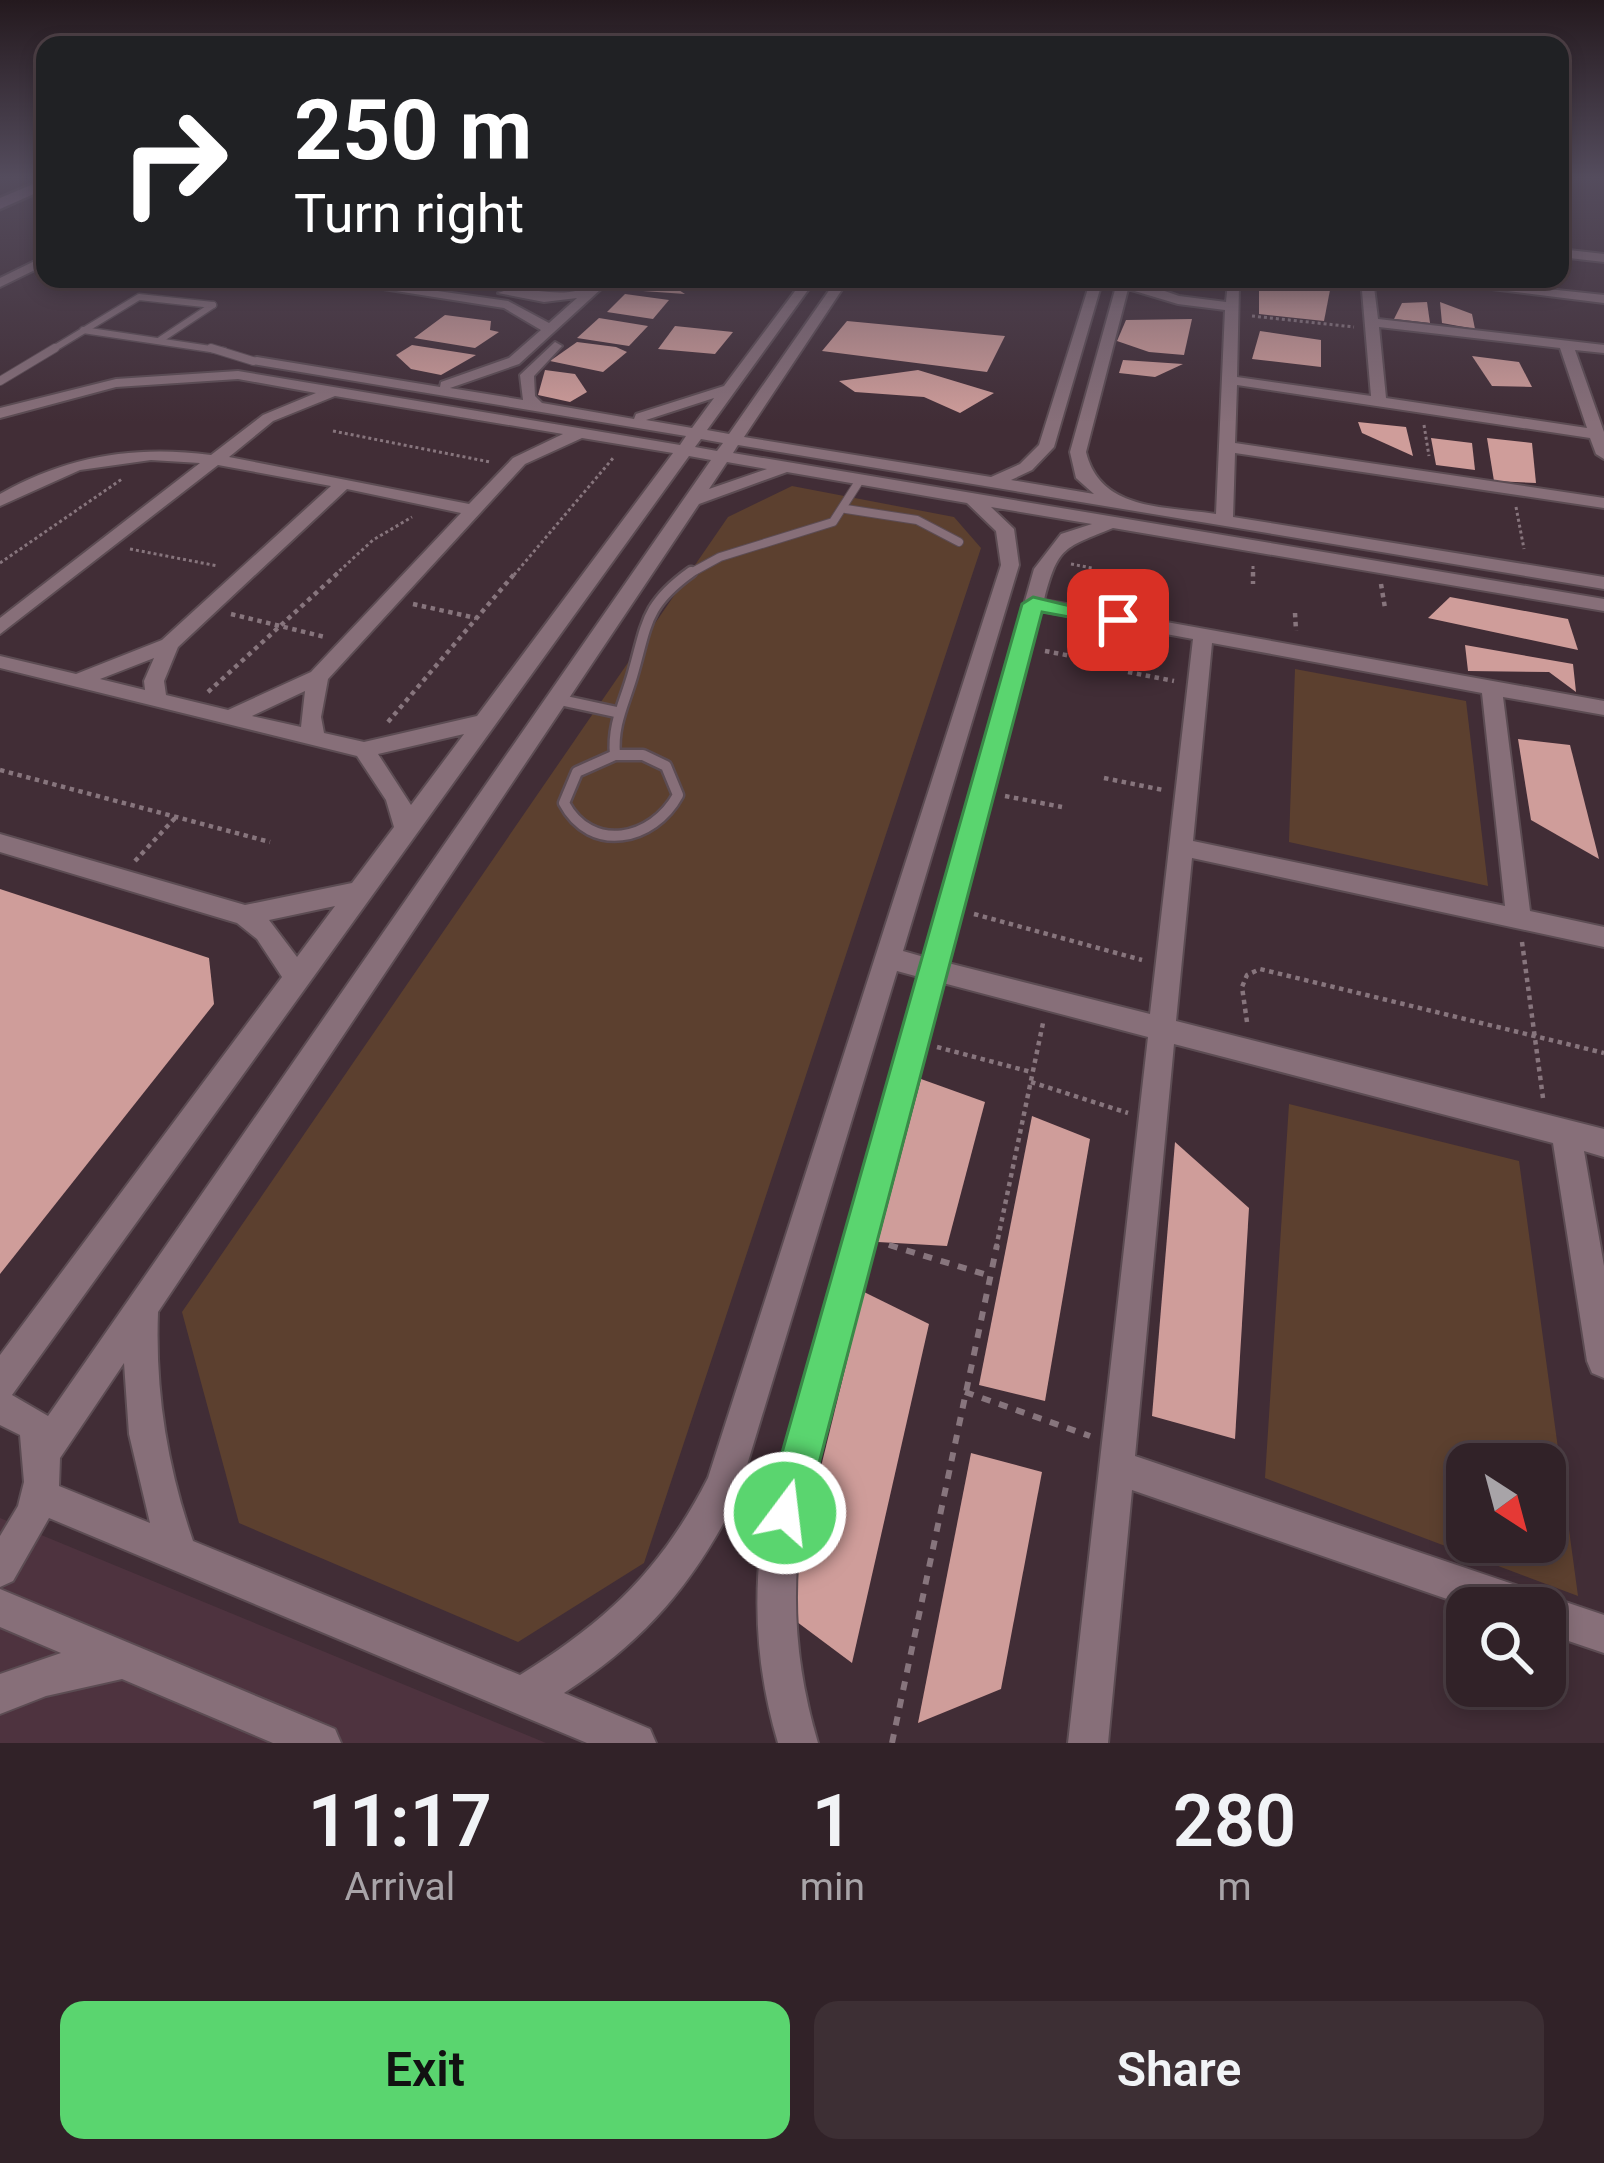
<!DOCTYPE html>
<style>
:root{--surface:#312228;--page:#3d2f34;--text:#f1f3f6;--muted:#a8a4a8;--line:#4c3f45;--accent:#5ad56f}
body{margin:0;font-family:Roboto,sans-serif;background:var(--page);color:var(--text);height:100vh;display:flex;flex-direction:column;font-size:45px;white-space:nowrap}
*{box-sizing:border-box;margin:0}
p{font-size:39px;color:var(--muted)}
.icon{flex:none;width:66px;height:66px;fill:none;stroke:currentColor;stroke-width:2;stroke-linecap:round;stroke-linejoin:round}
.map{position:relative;height:1743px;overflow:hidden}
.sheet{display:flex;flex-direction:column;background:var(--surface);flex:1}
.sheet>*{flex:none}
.guide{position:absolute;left:36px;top:36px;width:1533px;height:252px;border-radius:24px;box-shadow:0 6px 18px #0003,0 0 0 3px var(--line);background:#202124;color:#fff;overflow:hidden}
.needle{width:78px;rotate:144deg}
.buttons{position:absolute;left:1446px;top:1443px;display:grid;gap:24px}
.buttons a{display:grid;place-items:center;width:120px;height:120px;border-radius:24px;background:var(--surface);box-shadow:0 6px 18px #0003,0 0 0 3px var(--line);font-size:60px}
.pin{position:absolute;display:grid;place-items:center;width:102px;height:102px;color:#fff;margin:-51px;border-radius:24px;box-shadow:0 6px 18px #0006}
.me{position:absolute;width:132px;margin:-66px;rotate:15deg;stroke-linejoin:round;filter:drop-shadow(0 0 9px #0008)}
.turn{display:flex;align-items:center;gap:42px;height:252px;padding:0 60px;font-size:54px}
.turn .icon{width:156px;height:156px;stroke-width:2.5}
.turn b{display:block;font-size:84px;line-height:102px}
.eta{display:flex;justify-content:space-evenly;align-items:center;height:204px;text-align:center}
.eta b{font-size:72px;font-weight:600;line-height:84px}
.primary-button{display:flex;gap:24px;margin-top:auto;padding:24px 60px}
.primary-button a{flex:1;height:138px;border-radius:24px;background:var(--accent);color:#111;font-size:48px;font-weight:600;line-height:138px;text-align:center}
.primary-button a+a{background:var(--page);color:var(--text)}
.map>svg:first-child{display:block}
</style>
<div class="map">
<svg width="1604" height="1743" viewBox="0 0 1604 1743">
<rect width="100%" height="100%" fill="#412d36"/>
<path fill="#4e333f" d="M0,1518l546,225h-546z"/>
<g fill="#5c402f" fill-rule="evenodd">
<path d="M792,486l162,31 27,31 -337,1015 -126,79 -279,-119 -57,-211 546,-795z"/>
<path d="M1295,669l171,32 22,185 -199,-44z"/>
<path d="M1289,1104l230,57 59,435 -313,-118zM1467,1464h78v78h-78z"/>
</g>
<g fill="#cf9d9a">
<path d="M513,279h55l-11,10 -55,-3z"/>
<path d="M641,279h21l23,15 -42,-3 -8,-4z"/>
<path d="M1204,279l-2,8 -53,-7 1,-1z"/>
<path d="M1259,282l71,8 -6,31 -65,-7z"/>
<path d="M625,294l44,6 -16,19 -46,-7z"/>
<path d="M1427,302l3,21 -36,-4 8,-16z"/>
<path d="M1440,302l32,12 3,15 -33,-6z"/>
<path d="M445,315l46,6 -1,9 9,2 -24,16 -61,-10z"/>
<path d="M599,318l49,8 -19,20 -52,-8z"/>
<path d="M1192,319l-8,36 -35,-3 -32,-11 9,-21z"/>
<path d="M847,321l158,15 -18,36 -165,-21z"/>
<path d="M675,326l58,6 -18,22 -57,-5z"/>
<path d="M1260,331l61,9v27l-69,-8z"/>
<path d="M577,342l39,5 11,5 -24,20 -53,-11z"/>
<path d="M412,345l64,10 -35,20 -30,-6 -15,-14z"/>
<path d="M1472,356l47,6 13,25 -40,-1z"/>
<path d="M1123,360l60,4 -28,13 -36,-4z"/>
<path d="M545,370l30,4 12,18 -17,10 -32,-7z"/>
<path d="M918,370l76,23 -34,20 -36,-16 -69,-5 -16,-11z"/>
<path d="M1358,422l48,5 7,29 -51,-23z"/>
<path d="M1431,438l41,5 3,27 -39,-5z"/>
<path d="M1487,438l45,5 4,40 -42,-2z"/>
<path d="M1450,597l118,22 10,31 -150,-32z"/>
<path d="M1465,645l108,19 3,28 -27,-20 -81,-1z"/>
<path d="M1518,739l52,6 29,114 -68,-39z"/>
<path d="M0,889l209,69 5,46 -214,270z"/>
<path d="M921,1079l64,23 -38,144 -69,-4z"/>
<path d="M1032,1116l58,23 -45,262 -66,-16z"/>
<path d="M1175,1142l74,66 -14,231 -83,-23z"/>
<path d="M864,1292l65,32 -77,339 -67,-50z"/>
<path d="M971,1453l71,19 -41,217 -83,34z"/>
</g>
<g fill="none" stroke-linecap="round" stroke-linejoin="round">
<g stroke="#5c4c53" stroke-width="9">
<g id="service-far2">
<path d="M83,330l141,21"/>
<path d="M160,340l53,-35"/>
<path d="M50,351l89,-54 74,8"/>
</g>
</g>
<g stroke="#5c4c53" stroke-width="10">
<g id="service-far1">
<path d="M211,348l42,13"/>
<path d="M0,381l55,-33"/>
<path d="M846,509l71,11 42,22"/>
<path d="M687,575l33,-18 113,-35 27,-42"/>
</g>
</g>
<g stroke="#5c4c53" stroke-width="15">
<g id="service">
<path d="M556,699l60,13"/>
<path d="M615,755c-3,-31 10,-53 18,-82 14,-49 12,-68 58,-101"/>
<path d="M615,755h28l23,11 12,29c-25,46 -87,59 -114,8l13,-31z"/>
</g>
</g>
<g stroke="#5c4c53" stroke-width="4">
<g id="minor">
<path d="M1560,249l44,5v8l-44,-5z"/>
<path d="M45,256v9l-45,22v-9z"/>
<path d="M320,279h33l155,22 41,22 28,-25 -33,4 -46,-9c30,-12 69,14 100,-14h14l-93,85 -69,24 73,12 -3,-25 35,-33 7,4 -28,30 1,20 7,7 92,16 2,-5 88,-28 80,-107h12l-109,151 22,4 108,-155h12l-105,158 247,40 29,-13 19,-19 52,-166h12l-49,168 -22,23 -21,10 83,14 -18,-16 -6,-26 48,-173h12l49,17 47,6 2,-20 17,-3 -6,7 -2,91 134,19 -10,-117h12l5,40 226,26v8l-29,-3 29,82v27l-8,-5 -6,-16 -353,-53 -2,58 369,55v10l-369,-55 -2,64 371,60v12l-866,-144 -5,8 871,146v12l-491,-83c-48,20 -55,17 -69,72l560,101v14l-101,-18 27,214 74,16v20l-412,-89 -16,163 428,108v28l-20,-6 20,115v112l-12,-5 -5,-12 -34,-218 -379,-99 -39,412 469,159v38l-59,-20v-25h-72l-341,-118 -24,253h-40l80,-706 -205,-54 -140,530c-13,80 -8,153 15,230h-40c-20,-67 -25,-131 -17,-200l158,-566 -22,-6 -160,527c-44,86 -91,142 -173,195l86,36 6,14h-69l-538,-225 -36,63 -13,6v-51l18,-30 6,-24 -4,-47 -20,-10v-70l282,-378 -25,-38 -20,-16 -237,-71v-18l245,71 107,-22 42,-56 -8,-27 -29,-44 -357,-88v-12l76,18 86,-34 169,-154 -113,-21 -218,169v-16l200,-155 -49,-3 -71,10 -80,36v-12c67,-38 135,-49 211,-39l52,-40 53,-22 -78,-14 -122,8 -116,31v-10l116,-29 122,-8 442,74 6,-9 -434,-72v-6l5,-1 183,30 1,-5 68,-24 32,-28 -37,-22zM1128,289l50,15 47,6 -9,204c-51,-8 -116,-3 -130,-62zM1379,327l181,21 27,80 -201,-30zM335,396l228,38 -50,24 -44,46 -240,-47 44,-36zM714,398l-22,30 -46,-8zM582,438l91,15 -196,263 -113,26 -40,-9 -3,-16 7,-38 197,-215zM701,439l22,4 -6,8 -22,-4zM689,456l22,4 -663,956 -36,-21zM727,462l40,7 -58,20zM787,472l180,31 29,28 5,34 -293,913c-47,92 -101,143 -188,197l-327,-134c-26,-75 -38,-150 -35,-229l541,-808zM347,489l114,24 -150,159 -83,38 -62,-15 -2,-14 14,-34zM991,507l101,17 -31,10 -27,35 -110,388 -21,-6 116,-386 -5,-36zM1041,611l152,28 -43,375 -202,-51zM1212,643l270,50 23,213 -312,-65zM154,658l-10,23 1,9 -45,-11zM305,691l-4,36 -49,-11zM464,734l-53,71 -33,-51zM335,906l-38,51 -28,-37zM124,1363l5,71 21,89 -91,-37 1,-28z"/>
<path d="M1411,279h42l151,16v8z"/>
<path d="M0,1589l335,140 6,14h-68l-151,-64 -76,17 -46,18v-40l61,-21 -61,-26z"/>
</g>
</g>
<g stroke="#5c4c53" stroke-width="5">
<path id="secondary" d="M45,179v10l-45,20v-11z"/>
</g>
<g stroke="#87757d" stroke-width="3" stroke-dasharray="3 3" stroke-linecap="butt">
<path d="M1252,316l102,11"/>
<path d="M1424,425l5,31"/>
<path d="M333,431l157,31"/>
<path d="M1516,507l8,42"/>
<path d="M130,549l88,17"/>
<path d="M0,563l122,-84"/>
<path d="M1071,564l21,4"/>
<path d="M1253,566v9"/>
<path d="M335,575l38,-35 39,-23"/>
<path d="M514,575l100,-118"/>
</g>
<g stroke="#87757d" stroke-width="4.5" stroke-dasharray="4.5 4.5" stroke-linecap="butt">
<path d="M1253,572v12"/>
<path d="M1381,584l4,24"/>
<path d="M413,604l63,14"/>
<path d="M1295,613l1,18"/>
<path d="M231,614l94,23"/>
<path d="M1045,651l53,10"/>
<path d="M1128,672l46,9"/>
<path d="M208,692l131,-120"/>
<path d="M388,722l128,-150"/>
<path d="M0,770l270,72"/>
<path d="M1104,778l59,12"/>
<path d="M1005,796l57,11"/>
<path d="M135,861l41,-44"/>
<path d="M974,914l168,46"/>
<path d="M1522,942l21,156"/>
<path d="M1247,1022l-5,-35 5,-12 13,-6 344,84"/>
<path d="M937,1047l94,25"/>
<path d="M1031,1082l97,31"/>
<path d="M889,1245l8,3"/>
<path d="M996,1248l47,-225"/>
</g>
<g stroke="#87757d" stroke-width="6" stroke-dasharray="9 9" stroke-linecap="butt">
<path d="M889,1245l98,30"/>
<path d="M965,1392l125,44"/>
<path d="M892,1743l105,-498"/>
</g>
<use href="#service-far2" stroke="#876f79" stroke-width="6"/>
<use href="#service-far1" stroke="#876f79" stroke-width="8"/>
<use href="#service" stroke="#876f79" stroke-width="10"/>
<use href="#minor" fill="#876f79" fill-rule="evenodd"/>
<use href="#secondary" fill="#987791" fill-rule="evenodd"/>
</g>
<linearGradient id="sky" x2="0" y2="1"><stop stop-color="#24191e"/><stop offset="0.42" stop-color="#544c5d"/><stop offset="1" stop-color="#544c5d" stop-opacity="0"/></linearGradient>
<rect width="1604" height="422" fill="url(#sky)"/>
<path fill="#5ad56f" stroke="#3a8a48" stroke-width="3" d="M1033,597l96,23 -11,6 -76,-14 -236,901 -6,15 -15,6 -14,-6 -6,-15 257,-909z"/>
</svg>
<div class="buttons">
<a><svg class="needle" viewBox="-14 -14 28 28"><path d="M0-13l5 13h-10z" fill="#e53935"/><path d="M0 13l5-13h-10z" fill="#a8a4a8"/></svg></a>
<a><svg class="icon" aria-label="search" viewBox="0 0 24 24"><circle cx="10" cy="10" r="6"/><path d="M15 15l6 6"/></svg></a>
</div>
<div class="pin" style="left:1118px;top:620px;background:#d93025"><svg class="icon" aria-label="arrive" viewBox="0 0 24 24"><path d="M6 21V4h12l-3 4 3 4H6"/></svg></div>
<svg class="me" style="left:785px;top:1513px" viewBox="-20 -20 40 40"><circle r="17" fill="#5ad56f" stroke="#fff" stroke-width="3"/><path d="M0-11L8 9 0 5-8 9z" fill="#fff"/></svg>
<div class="guide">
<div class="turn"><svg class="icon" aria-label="right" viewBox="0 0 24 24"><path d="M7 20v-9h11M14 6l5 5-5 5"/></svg><div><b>250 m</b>Turn right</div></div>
</div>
</div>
<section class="sheet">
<div class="eta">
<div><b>11:17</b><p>Arrival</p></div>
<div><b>1</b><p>min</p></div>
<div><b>280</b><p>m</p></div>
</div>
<div class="primary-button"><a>Exit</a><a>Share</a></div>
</section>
